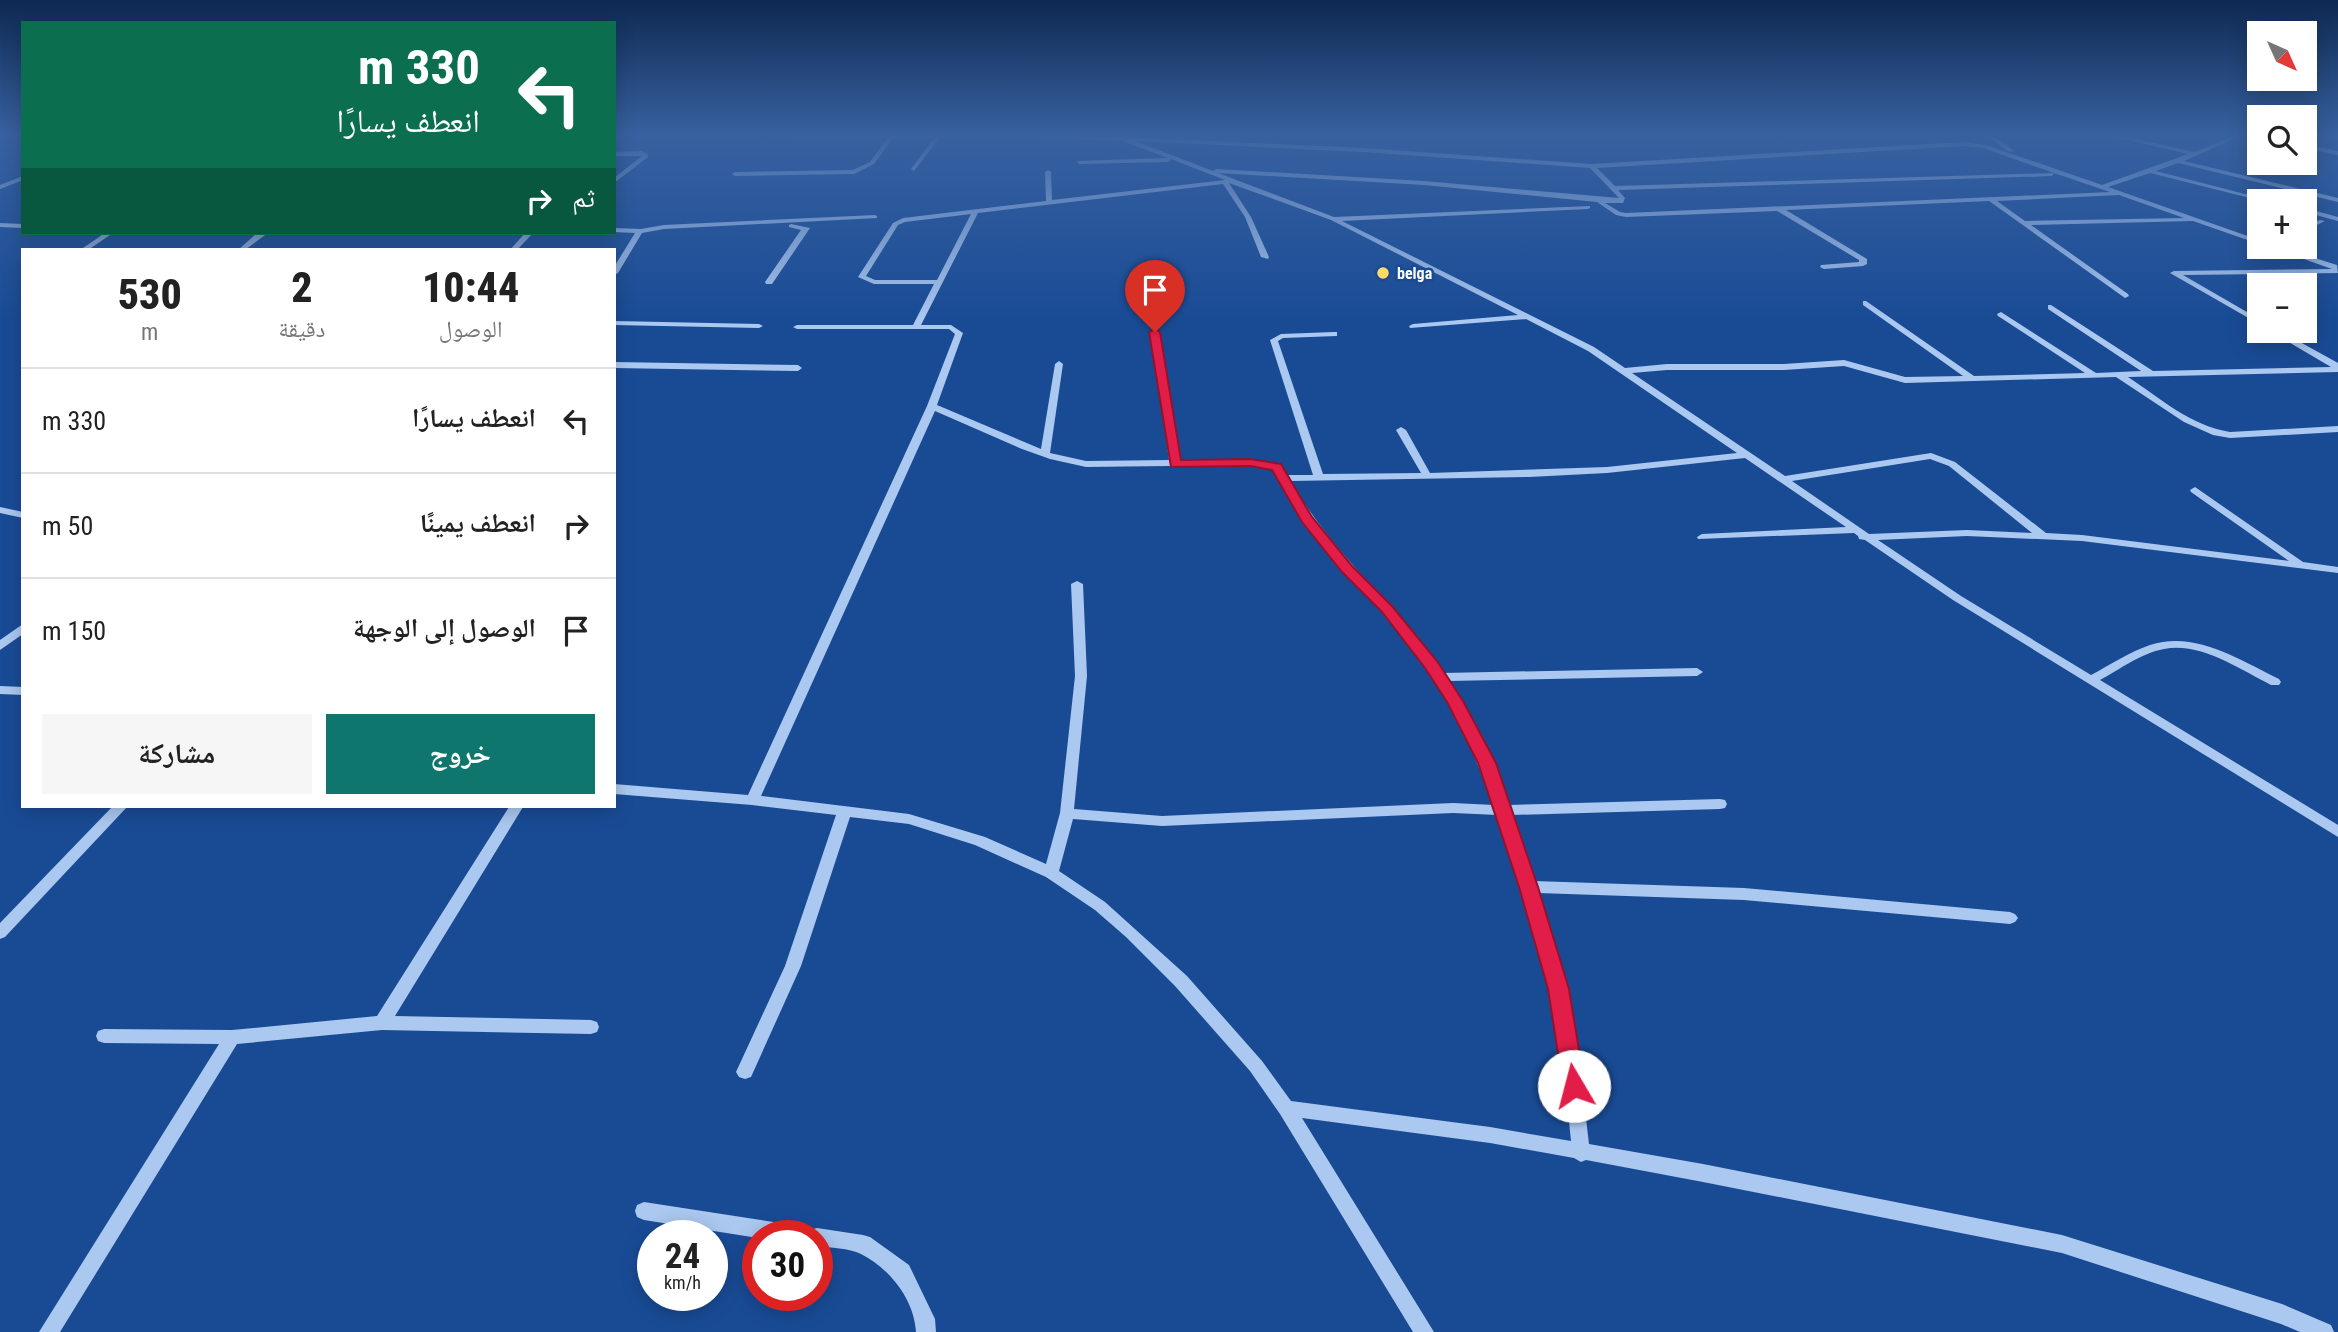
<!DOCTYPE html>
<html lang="ar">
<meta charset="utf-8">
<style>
:root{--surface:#fff;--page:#f6f6f6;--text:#222;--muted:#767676;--line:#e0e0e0;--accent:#0f766e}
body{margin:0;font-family:"Roboto Condensed","Noto Naskh Arabic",sans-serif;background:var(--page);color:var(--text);direction:rtl;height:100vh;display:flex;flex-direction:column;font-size:26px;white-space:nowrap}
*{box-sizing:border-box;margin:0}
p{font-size:23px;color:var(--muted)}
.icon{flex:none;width:38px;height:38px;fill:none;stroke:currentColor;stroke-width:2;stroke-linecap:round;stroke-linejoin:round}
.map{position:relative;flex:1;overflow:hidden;direction:ltr}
.drawer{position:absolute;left:21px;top:248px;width:595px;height:560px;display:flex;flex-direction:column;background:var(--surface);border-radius:0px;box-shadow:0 4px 18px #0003;direction:rtl}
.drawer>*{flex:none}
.banner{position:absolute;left:21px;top:21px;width:595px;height:214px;border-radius:0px;box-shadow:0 4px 18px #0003;direction:rtl;background:#0b6e4f;color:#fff;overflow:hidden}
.needle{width:46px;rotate:135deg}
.tools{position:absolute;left:2247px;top:21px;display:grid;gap:14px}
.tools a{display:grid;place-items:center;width:70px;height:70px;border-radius:0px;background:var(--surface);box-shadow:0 4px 18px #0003;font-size:35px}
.speed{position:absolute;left:637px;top:1220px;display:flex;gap:14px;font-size:35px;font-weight:700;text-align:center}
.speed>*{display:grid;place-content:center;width:91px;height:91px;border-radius:50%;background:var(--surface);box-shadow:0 4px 18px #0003;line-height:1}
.speed small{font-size:18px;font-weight:400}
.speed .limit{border:10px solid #d22;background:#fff;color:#111}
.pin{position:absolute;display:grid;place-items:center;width:60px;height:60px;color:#fff;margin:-72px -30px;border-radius:50% 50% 50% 0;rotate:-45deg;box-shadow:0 0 7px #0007}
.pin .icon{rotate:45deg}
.me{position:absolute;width:77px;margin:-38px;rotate:352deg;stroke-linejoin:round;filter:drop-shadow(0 0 5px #0008)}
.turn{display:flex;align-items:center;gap:24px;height:147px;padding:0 21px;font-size:32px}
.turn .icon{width:91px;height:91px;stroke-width:2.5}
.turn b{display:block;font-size:49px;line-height:60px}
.then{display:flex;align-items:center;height:66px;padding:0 21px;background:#0003;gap:14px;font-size:26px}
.eta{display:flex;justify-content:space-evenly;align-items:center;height:119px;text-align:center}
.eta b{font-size:42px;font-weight:800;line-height:49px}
.button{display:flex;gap:14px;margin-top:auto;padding:14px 21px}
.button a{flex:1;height:80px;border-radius:0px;background:var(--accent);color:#fff;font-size:28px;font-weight:800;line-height:80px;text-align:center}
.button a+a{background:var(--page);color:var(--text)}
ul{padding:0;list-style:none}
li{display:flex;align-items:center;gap:21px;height:105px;padding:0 21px;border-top:2px solid var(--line)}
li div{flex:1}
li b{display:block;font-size:26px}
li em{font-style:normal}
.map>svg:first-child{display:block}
</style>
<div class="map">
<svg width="2338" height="1332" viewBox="0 0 2338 1332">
<rect width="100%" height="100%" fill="#194b95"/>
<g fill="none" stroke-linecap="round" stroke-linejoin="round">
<g fill="#abc8f0" fill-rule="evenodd">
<path d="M798,135h144l-28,36 -3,-2 24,-32h-41l-20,27 -20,10 -119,2 -3,-2 3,-2 118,-2 17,-8 18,-25 -92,1z"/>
<path d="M1039,135l72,1 -1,-1 14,2 239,11 229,16 371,-22 23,3 116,40 86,-31 -77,-18 -1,-1h9l75,17 42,-17h7l-59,26 154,37v4l-160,-39 -22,8 116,30h-10l-112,-28 -42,14 151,53v4l-66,-23 -162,4 97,69 1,2 -4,2 -136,-97 -203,9 81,49v5l-4,2 -39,3 -4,-2 1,-2 38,-3v-2l-82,-49 -151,6 -10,-2 -19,-13 -173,-17 -206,-12 116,44 256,-11v2l-2,1 -246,12 252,126 31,21 42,-4h117l60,-4 61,17 58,-1 -100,-71v-4h3l108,75 111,-3 -87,-57 -1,-2 4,-2 95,61 45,-2 -93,-62v-4h3l102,66 178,-4 -61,-36h10l58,32v9l-210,5c32,21 63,49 102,55l108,-6v6l-108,6 -17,-3 -29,-13 -68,-45 -211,6 -61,-17 -60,4h-117l-35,3 153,103 146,-23 24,9 91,71 36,2 207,26 -98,-69 -1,-2 5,-3 108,75 35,5v6l-256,-32 -115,-5 -89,4 83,56 130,79c19,-10 38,-23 59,-30 45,-15 90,15 129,34l2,3 -2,3h-8c-32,-16 -70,-43 -107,-36 -23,4 -45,21 -64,31l238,145v12l-385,-237 -88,-60 -6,-1 -1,-3 -4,-3 -156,6 -1,-2 5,-3 144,-7 -101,-69 -138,15 -78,4 -238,4c40,72 106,124 152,192l254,-5 6,4 -6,4 -249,5 29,50 31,74 212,-6 5,1 2,4 -2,4 -5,1 -208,6 22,66 210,7 266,24 5,2 3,4 -3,4 -5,2 -266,-24 -206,-7 29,97 11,61 11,93 114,20 359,71 220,69 49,21 3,7h-34l-19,-8 -219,-71 -359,-71 -117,-22 -5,2 -7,-4 -84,-15 -188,-25 132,214h-21l-133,-218 -30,-43 -75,-85 -49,-49 -31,-27 -49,-33 -71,-32 -66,-21 -59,-7 -49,149 -50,111 -6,2 -6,-2 -3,-5 49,-106 51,-151 -84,-10 -138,-11v-10l134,11 179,-389 28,-72 -6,-5h-152l-4,-2 4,-2h116l21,-41h-60l-16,-7 35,-54 10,-5 143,-17 -1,-29 3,-2 3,2 1,28 173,-20 -54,-21 -3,3 -89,2 -2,-3 91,-3 -46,-17 -80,-4zM1135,141l228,11 227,16 29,30 -195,-17 -208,-12 -3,2zM1963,146l20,2 71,25 -439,13 -18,-18zM2054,173l56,19 -484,21 -6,-1 -15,-9h18l2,-5 -7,-8 434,-14zM1229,183l102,37 187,95 -105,9 -4,2 1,2 116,-9 62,32 149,102 -130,14 -177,6 -24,-43 -5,-3 -5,3 25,43 -98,1 -45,-133 5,-3 54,-2v-4h-3l-53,2 -11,6 43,135h-26l-7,-10 -30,-6 -71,1 -20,-128 -4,-2 -4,2 18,128 -83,1 -36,-8 13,-89 -4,-3 -4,3 -14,85 -104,-44 26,-72 -12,-8h-30l57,-112 245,-29 22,33 16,40 7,2 1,-2 -18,-40zM2119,195l65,23 -159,3 -28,-20zM971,214l-34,66h-62l-9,-4 32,-51 7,-3zM935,411l87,38 28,10 36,8 164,-2 24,4 38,62 97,113 31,43 24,44 30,74 -41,-2 -291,13 -88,-7 13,-133 -4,-92 -6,-3 -6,3 4,92 -15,137 -14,51 -61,-27 -76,-23 -148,-18zM1930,459l19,7 83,67 -65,-3 -98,4 -77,-53zM1453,813l45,2c20,57 41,116 53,176 10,49 15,100 20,150l-81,-14 -199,-26 -29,-40 -75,-85 -82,-74 -46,-31 14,-52 89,7z"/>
<path d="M1986,135h6l22,16 -5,1z"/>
<path d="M2251,135h8v3l-7,-2z"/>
<path d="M2305,144l33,7v4l-33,-7z"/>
<path d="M642,151l6,4v2l-34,26v-5l28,-22h-28v-4z"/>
<path d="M23,176v4l-23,9v-4z"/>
<path d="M2305,208l33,9v4l-33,-9z"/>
<path d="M875,215l2,1v2l-213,11 -22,4 -24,40 -4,2v-8l21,-34 -21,-1v-4l27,1 23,-4z"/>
<path d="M2320,220l5,1 -20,10v-5z"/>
<path d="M0,223l23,1v4l-23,-1z"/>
<path d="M791,224l19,4 -38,56h-6l-1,-2 36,-52 -12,-3v-2z"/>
<path d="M105,233h8l-25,17h-8z"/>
<path d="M257,233h223l-4,2h-211l-20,15h-7z"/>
<path d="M525,233h8l-16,17h-7z"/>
<path d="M2270,247h10l57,18 1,8 -155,2 76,44v5l-89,-51 4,-2 158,-2z"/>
<path d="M614,321l145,3 4,2 -4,2 -145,-3z"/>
<path d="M614,362l184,3 4,3 -4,3 -184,-3z"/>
<path d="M0,507l23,5v6l-23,-5z"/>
<path d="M23,624v10l-23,16v-10z"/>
<path d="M0,686l23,1v8l-23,-1z"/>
<path d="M112,807h15l-122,130 -5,2v-16z"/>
<path d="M509,807h14l-128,209 196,4 6,2 2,5 -2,5 -6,2 -209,-4 -145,14 -177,288h-21l180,-288 -115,-1 -6,-2 -2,-5 2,-5 6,-2 128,1 145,-14z"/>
<path d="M644,1202l162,25 7,2 4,-1 46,7 7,2 39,28 26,54 1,13h-20c-2,-33 -26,-63 -55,-78 -12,-6 -31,-6 -44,-8v-10h-59v2l-114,-18 -7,-3 -2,-6 2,-6z"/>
</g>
</g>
<linearGradient id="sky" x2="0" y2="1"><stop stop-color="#0e2952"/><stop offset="0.42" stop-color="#3861a0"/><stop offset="1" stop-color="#3861a0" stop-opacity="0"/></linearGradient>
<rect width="2338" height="321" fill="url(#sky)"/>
<path fill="#e11d48" stroke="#92132f" stroke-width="2" d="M1155,329l5,3 21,128 69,-1 31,5 31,53 40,49 40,40 45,55 26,40 33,62 42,124 31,102 16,97 -3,7 -8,3 -8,-3 -3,-7 -15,-97 -29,-102 -41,-124 -31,-61 -22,-34 -43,-56 -40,-40 -40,-50 -30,-52 -22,-4 -79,1 -22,-135z"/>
<circle fill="#ffd96a" stroke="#194b95" stroke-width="2.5" cx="1383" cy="273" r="7"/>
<g text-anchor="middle" stroke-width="5" stroke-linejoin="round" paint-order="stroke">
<g font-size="16" font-weight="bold" fill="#fff" stroke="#194b95" text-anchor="start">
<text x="1397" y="279">belga</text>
</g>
</g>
</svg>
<div class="tools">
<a><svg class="needle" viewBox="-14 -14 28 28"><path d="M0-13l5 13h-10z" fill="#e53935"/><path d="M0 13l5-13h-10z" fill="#767676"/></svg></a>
<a><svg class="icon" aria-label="search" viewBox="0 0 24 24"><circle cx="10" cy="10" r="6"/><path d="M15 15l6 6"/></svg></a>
<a>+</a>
<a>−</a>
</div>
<div class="speed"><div>24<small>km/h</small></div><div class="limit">30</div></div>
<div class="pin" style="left:1155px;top:332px;background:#d93025"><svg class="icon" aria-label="arrive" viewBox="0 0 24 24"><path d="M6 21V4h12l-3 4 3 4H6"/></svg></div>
<svg class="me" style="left:1574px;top:1086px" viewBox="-20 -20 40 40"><circle r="19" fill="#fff"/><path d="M0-13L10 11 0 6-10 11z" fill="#e11d48"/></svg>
<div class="banner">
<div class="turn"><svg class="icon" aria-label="left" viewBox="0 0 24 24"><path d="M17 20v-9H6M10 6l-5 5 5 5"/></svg><div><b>330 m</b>انعطف يسارًا</div></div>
<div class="then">ثم<svg class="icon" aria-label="right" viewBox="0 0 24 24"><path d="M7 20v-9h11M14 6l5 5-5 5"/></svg></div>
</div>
<section class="drawer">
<div class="eta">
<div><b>10:44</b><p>الوصول</p></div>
<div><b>2</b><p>دقيقة</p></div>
<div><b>530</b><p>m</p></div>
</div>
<ul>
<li><svg class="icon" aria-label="left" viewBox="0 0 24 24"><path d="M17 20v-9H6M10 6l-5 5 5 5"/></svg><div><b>انعطف يسارًا</b></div><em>330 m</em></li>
<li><svg class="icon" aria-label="right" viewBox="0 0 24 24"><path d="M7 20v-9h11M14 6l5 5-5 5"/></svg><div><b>انعطف يمينًا</b></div><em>50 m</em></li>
<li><svg class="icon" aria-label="arrive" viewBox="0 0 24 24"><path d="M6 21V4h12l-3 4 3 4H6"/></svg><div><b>الوصول إلى الوجهة</b></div><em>150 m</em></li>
</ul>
<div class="button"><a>خروج</a><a>مشاركة</a></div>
</section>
</div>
